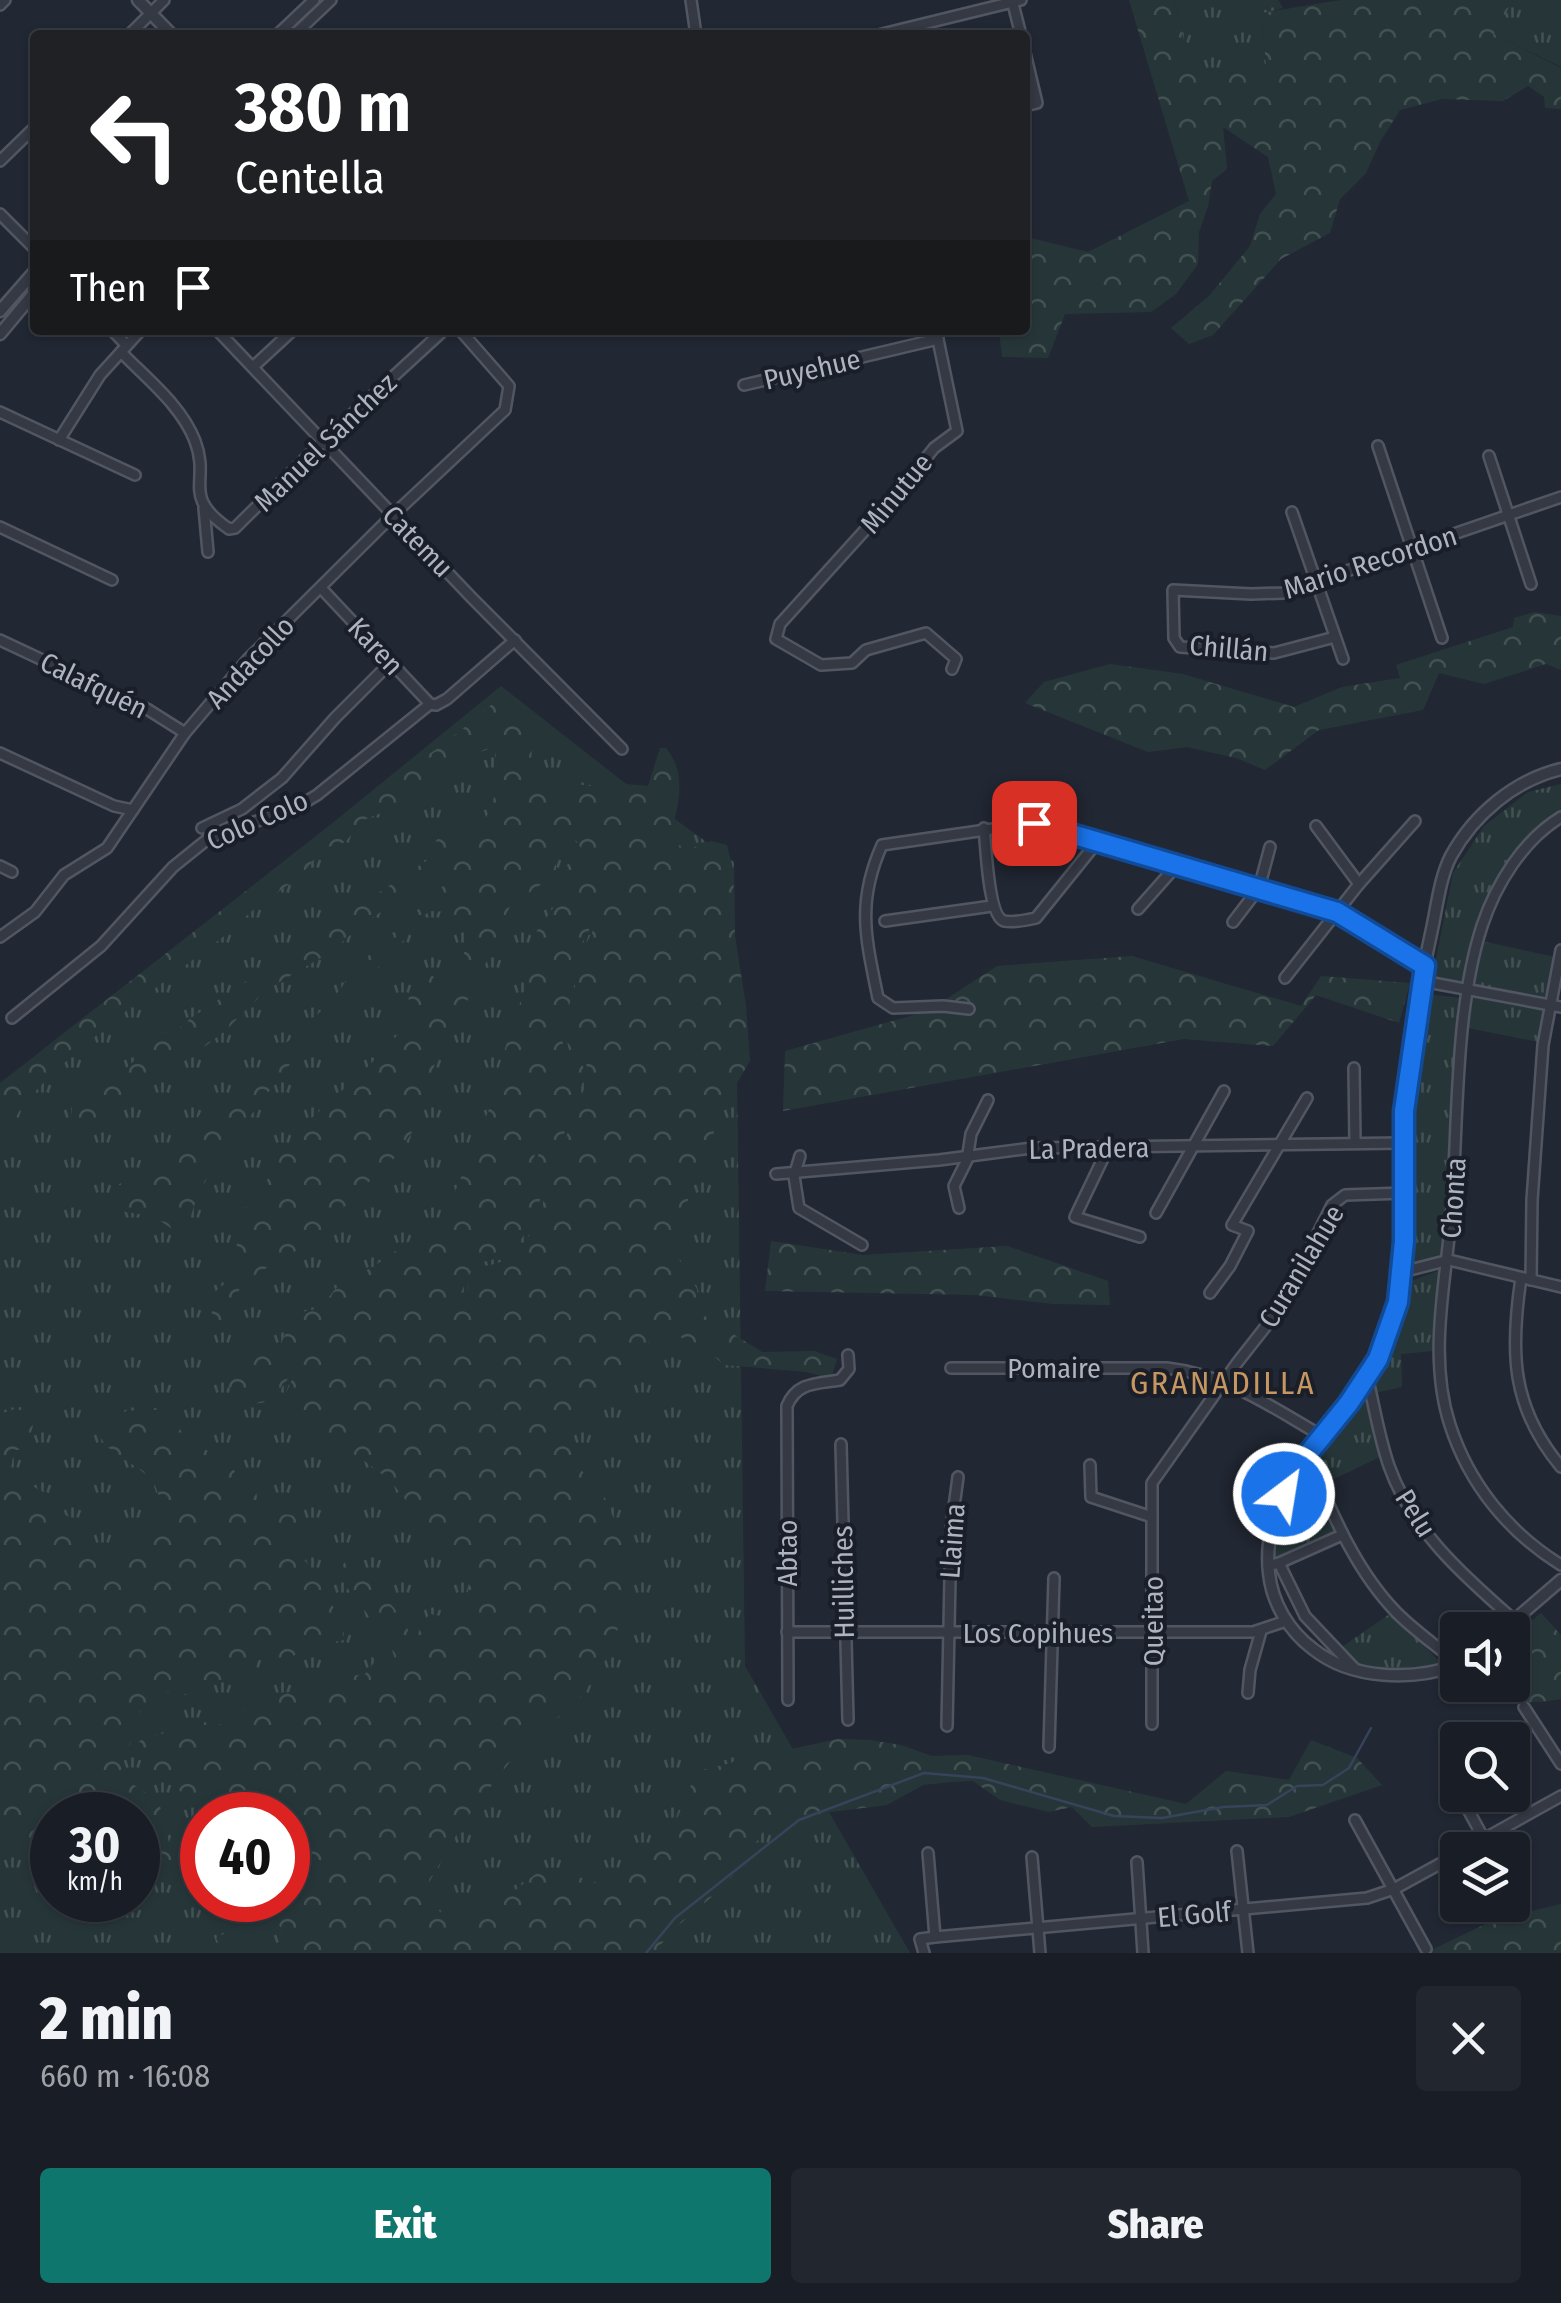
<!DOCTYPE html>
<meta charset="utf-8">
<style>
:root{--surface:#191d26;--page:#22262e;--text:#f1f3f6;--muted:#9fa2a7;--line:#373b43;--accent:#0f766e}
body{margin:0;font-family:"Fira Sans Condensed",sans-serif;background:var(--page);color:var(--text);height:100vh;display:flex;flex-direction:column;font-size:38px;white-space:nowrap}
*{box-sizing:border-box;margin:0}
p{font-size:32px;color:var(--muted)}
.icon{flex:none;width:55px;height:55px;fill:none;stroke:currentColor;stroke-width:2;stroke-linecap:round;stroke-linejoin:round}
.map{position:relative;height:1953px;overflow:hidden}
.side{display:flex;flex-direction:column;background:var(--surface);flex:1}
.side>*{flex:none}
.guide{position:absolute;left:30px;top:30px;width:1000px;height:305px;border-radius:10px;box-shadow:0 2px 8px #0004,0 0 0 2px var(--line);background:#202124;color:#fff;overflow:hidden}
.fabs{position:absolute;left:1440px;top:1612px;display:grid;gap:20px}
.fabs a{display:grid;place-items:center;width:90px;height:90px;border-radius:10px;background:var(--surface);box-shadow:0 2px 8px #0004,0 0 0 2px var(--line);font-size:50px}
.speed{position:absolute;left:30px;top:1792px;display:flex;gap:20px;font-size:50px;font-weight:700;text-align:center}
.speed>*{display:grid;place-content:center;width:130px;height:130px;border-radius:50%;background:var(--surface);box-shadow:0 2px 8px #0004,0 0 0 2px var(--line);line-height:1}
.speed small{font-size:25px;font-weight:400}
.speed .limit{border:15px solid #d22;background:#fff;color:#111}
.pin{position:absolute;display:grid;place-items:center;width:85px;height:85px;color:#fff;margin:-42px;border-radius:20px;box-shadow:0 5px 15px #0006}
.me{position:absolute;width:110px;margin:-55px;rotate:31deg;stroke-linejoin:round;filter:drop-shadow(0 0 8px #0008)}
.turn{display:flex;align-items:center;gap:35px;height:210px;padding:0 40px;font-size:45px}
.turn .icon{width:130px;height:130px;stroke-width:2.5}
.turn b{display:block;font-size:70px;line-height:85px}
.then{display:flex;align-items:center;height:95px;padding:0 40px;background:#0003;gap:20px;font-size:38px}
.round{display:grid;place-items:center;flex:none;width:105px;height:105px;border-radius:10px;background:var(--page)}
.headline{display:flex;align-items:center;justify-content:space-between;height:170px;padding:0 40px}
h1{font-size:60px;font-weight:800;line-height:75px}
.primary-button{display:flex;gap:20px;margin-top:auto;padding:20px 40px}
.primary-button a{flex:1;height:115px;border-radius:10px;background:var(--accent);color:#fff;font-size:40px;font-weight:800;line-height:115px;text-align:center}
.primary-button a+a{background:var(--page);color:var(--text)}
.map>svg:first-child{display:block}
</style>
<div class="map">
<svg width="1561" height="1953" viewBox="0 0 1561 1953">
<defs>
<pattern id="grass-tufts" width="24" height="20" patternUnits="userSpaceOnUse" patternTransform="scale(2.5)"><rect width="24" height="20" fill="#263638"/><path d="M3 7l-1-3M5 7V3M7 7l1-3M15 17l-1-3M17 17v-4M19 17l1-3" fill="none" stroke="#435153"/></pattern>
<pattern id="forest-crowns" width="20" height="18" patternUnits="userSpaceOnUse" patternTransform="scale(2.5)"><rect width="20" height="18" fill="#263638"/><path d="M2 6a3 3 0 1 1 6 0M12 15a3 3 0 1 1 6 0" fill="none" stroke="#435153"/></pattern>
</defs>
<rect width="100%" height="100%" fill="#212733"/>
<g fill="url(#grass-tufts)" fill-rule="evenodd">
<path d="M1174,0h104l5,8 -22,6 5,50 -19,10 -42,-4 -21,-29z"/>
<path d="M1513,0h48v67l-67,-33z"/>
<path d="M501,686l120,94 113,82 11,804 165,287h-910v-870l292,-227zM52,1815h86v85h-86zM202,1815h86v85h-86z"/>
<path d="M1561,784v31l-49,44 -31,62 -14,56 -6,9 -29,-7 21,-106 31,-47 44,-34z"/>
<path d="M1482,941l73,16 -9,42 -72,-12 -2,-7z"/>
<path d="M1427,994l35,4 -19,262 -33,10 3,-192z"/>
<path d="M1471,994l75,14 -7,34 -71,-14z"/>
<path d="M1443,1269l-7,37 -3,45 -32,3 1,33 -28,6 -1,-14 20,-36 13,-60z"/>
<path d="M1367,1391l13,66 -57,27 -11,-25z"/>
<path d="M1307,1463l31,70 -58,26 -6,-4c2,-36 15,-62 33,-92z"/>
<path d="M1391,1613l51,51 -52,5 -36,-2 -15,-18z"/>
</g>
<g fill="url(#forest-crowns)">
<path d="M1129,0h45l10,41 21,29 42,4 19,-10 -5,-51 80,-13h172l-19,34 67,34v41l-16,-1 -1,-11 -16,-11 -25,15 -61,-2 -42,11 -20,32 -14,31 -26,26 -10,34 -49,26 -68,76 -24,9 -18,-16 38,-32 41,-50 10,-32 16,-20 -8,-37 -45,-30 4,42 -15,12 -4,25 -9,26 -1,32 -22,30 -25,18 -86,2 -17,44 -46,-1 -3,-27h26l1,-93 62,15 101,-51z"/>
<path d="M1534,612l27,4v54l-15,-6 -62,20 -45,-11 -16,37 -104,20 -54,40 -29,-12 -49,-11 -39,5 -123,-49 19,-21 66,-18 73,10 111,33 48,-20 58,-9 -4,-13 117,-38 1,-9z"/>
<path d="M498,699l33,21 1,56c30,14 44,3 72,14l-6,29 1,93 -22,40 -6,25v23l-11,29 5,24 18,13 2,10 -24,66 -25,4 -3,20 12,6c-3,38 -23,90 -68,90 -10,14 -14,29 -23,44 -11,19 -37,37 -55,49l-21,-14 -21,3 -20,9 -28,-6 -23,14 5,12c-18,34 -36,41 -64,13l9,-33 10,-9 11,7 22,-3 8,-18 11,-5 4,-13 18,-4 21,-26 32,-15 72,-51 47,-114 4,-26 31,-94 -1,-23 10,-27 27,-38 1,-25 17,-21 -7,-10 -12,-2 -6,9v29l-46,32 -30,71 -44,82 -12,46 -14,31 -18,25 -31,28 -46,49 -39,26 -16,7 -20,16 -6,19 -12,18 -10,-7 -1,-22 17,-14 3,-17 8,-12 -6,-20 6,-21 23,-13c14,-63 76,-98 117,-143 7,-9 21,-20 25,-30 6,-15 2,-30 10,-45l17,-5 17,11c16,-16 19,-39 17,-60l-13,-14 -21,-1 -15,9 -13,21 -100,106 -88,115 -19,38 -12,37 -31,-21 -28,-4 -13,-11 2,-14 27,-15 7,-13 24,-10 39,-48 22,-9 100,-92 21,-31 100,-93h-18l-69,45 -38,32 -63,37 -40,40 -36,28 -31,17 -74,60 -16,-2 3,-25 15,-20 35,-16 14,-13 11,-21 9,-5 20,-2 15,-13 241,-161 3,-15 9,-10 36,-6c18,-22 19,-52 14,-79l-42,15 -16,19 -37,25 -33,13 -21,23 -26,8c-16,35 -58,46 -82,76 -42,34 -217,157 -224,200l-13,8v-47l46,-40 334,-261 66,-43z"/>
<path d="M660,748h6c22,27 12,58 4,90l16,12 25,-9 16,4 6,24 2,67 11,70 4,55 -21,35 -37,89 -18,66 23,38 3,24 62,39 52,-1 23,8 -6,20 -24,-7 -83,-7 -21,-19 -31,-12 -34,12 -66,93 10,32 21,23 20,46 2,51 -11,56 -32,49 -66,58 -51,66 -41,71 17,22c35,4 53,-7 81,-28 8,-7 17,-15 27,-16 17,-2 34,14 54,14l45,-34 10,-16 19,-14 13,-32 12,-17 29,-7 24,-14h36l47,-10 32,1 31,5 31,11 36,-1 218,49 40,-33 63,9 22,-40 46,18 25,27 -93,32 -197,10 -20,-20 -23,5 -49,-12 -27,-19 -22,1 -28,3 -36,20 -64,8 -59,17c-13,21 -26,42 -44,59 -21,21 -50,38 -64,64h-378l4,-24 -12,-16 -2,-13h20v-85h-69l-70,-43 -8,-17 -9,-3 2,-8 13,-7 36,-8 6,-9 34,5 15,-12 78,-32 49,-7 11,-14 19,-1c-9,-34 -44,-55 -56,-88l7,-11c22,26 53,43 64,75h8l3,-12 9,-9 17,3c23,-17 24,-28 22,-56l-15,-9 -16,-3c-12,-15 -20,-31 -30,-46 -25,-37 -70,-60 -110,-75l-8,-21 -8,-5 13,-29 -4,-10 19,-12 27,6 21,-10 19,-2 22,14c19,-12 44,-29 58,-49 9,-13 12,-30 22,-44 48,1 67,-58 70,-97l-12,-5 2,-15 24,-4 26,-69 -3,-13 -17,-13 -5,-21 11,-28v-24l5,-23 23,-41 -1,-94 7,-31 16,-4 23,2z"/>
<path d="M1132,956l169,50 20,-30 89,7 -11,40 -83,-28 -43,51 -89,-7 -401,72 2,-60 143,-40 69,-45z"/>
<path d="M771,1241l92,14 144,-9 101,35 2,24 -57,-1 -77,-9 -211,-4z"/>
<path d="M20,1407h11l3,14 -6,26 -14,4 -4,23 39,21 14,18 14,10 2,22c6,4 12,10 19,13 36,17 70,-30 60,-65 -9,-33 -62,-33 -61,-73l30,-9 30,-3c29,32 68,51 99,82l1,7 20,17 19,1 8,11 -9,22 26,33 15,32 9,27 -37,6 -22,15 -29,-1 -4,9 -16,12 -25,1 -27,13 -20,-3 -24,16c-2,27 -14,33 -18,59l11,18 25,17 20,81 -15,-6 -26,-1v-61h-86v54l-22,-11 -30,-40v-404z"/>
<path d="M1541,1613l20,22v64c-40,8 -87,2 -123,-16l19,-9 1,11h54l1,-48z"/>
<path d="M1561,1904v49h-136l67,-32z"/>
</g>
<g fill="#263638">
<path d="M228,1900h30l5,8 -44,27 -13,-22z"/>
<path d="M260,1914l12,22 -32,17h-16l-8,-15z"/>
</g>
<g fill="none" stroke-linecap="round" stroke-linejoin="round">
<path stroke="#37435b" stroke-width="2.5" d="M646,1953l29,-35 124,-98 125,-47 59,5 131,38 48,2 61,-11 44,-2 30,-19 26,-1 26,-17 22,-40"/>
<g stroke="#515662" stroke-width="14">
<g id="minor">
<path d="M691,0l5,35"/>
<path d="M1012,0l9,35"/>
<path d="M0,5l5,-5"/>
<path d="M129,35l35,-35"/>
<path d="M277,35l37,-35"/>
<path d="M294,35l37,-35"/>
<path d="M878,35l143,-35"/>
<path d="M1025,53l12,50 -12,3"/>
<path d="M0,161l35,-34"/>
<path d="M0,214l35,35"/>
<path d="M112,330l14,15"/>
<path d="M217,330l254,267 151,152"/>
<path d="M936,330l21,101 -23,17 -40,50 -114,126 -4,15 45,26 31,-2 14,-13 60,-17 30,26 -4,10"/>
<path d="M121,352c26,27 60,53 74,89 16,42 -15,54 34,88l6,-1 87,-86 122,-112"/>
<path d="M253,367l40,-37"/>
<path d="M744,385l194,-46"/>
<path d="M0,412l135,63"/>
<path d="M59,440l41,-65 41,-45"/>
<path d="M1378,446l64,192"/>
<path d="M1489,456l42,128"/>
<path d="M204,508l4,44"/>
<path d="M1292,512l51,147"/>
<path d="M0,527l112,53"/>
<path d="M321,588l109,116"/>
<path d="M1335,637l-61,16 -94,-6 -6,-9 -1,-48 78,4 32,-1 278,-96"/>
<path d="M0,640l147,69 38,24"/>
<path d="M0,753l114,53 19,4"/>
<path d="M1561,817c-38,23 -65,67 -79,109 -27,83 -24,192 -30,280 -5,72 -25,148 -2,219 19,59 59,108 111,140"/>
<path d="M1316,826l43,58"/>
<path d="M202,828l40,-19 40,-31 53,-60 57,-57"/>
<path d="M984,828c2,17 4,88 20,93 9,2 23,-1 32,-3l62,-77"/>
<path d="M0,866l12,6"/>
<path d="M1138,909l39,-44"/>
<path d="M885,921l107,-15"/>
<path d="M1233,922l26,-34 11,-41"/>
<path d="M0,937l35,-25 29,-37 43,-27 78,-115 63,-74 145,-144 112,-105 4,-24 -49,-56"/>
<path d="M1285,978l74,-94 56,-63"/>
<path d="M1422,981l139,26"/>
<path d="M969,1009l-26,-3 -50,2 -15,-10c-12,-59 -22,-95 4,-153l152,-22 303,89 88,54"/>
<path d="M12,1018l89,-72 72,-79 36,-29 88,-31 20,-12 113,-91 6,1 11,-6 68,-59"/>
<path d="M1354,1068l1,75"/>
<path d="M1108,1148l-33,69 65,20"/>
<path d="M800,1156l-6,20 5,32 63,37"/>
<path d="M776,1174l163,-14 93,-12 371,-5"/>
<path d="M959,1208l-5,-22 13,-26 4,-26 17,-34"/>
<path d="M1156,1213l68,-122"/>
<path d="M1402,1272l47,-12 112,27"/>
<path d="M1521,1278c-11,74 -10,129 40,189"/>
<path d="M1531,1280l1,-80 11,-155 18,-95"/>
<path d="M1210,1293l20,-27 18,-35 -16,-6 75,-127"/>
<path d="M951,1368h216c60,7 103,38 155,68"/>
<path d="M1367,1376c7,29 12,61 22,90 23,65 75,110 125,154"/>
<path d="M841,1444l7,276"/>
<path d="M1307,1455c24,55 47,114 90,158 18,18 41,34 61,51"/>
<path d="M1090,1465l1,32 61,20"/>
<path d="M1279,1563l63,-28"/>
<path d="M1268,1566l11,-3 26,53 51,54"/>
<path d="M787,1632h466l33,-11"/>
<path d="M1248,1693l2,-23 11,-39"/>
<path d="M788,1700l-1,-294c10,-24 29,-22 53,-26l9,-11 -1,-14"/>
<path d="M1524,1707l37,57"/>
<path d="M1152,1724v-241l85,-120 44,-56 51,-102 13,-10 60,-2"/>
<path d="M947,1726l4,-197 7,-52"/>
<path d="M1049,1747l5,-169"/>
<path d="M1460,1795l30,55"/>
<path d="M1355,1820l71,129"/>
<path d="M1464,1850l97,-54"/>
<path d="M1237,1851l11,102"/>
<path d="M928,1853l7,84"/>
<path d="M1032,1857l8,96"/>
<path d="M1137,1862l6,91"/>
<path d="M924,1953l-4,-14 15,-2 432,-39 27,-9 64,-35"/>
</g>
</g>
<g stroke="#515662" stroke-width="15">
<g id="tertiary">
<path d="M138,0l34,35"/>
<path d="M0,311l35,-40"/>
<path d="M0,334l35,-42"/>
<path d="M1503,1630l58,-50"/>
<path d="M1458,1665c-46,16 -106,15 -145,-16 -24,-18 -41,-46 -44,-76 -10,-87 67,-144 107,-211 10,-17 17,-37 21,-57 15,-60 5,-127 7,-189 1,-62 15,-126 28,-187 5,-23 8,-52 19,-73 23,-42 64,-76 110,-87"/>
</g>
</g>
<use href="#minor" stroke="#343944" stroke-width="9"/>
<use href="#tertiary" stroke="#343944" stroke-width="10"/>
</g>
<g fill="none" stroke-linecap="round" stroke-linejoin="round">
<g stroke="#114b97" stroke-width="25">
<path id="route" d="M1034,823l303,89 88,54 -21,145v130l-6,61 -20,57 -29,44 -42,52 -23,39"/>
</g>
<use href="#route" stroke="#1a73e8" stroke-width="18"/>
</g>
<g text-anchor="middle" stroke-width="8" stroke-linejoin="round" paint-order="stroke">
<g font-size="28" fill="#aeb3c1" stroke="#191e28">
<text transform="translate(812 369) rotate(-13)" y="10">Puyehue</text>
<text transform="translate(325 442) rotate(-44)" y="10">Manuel Sánchez</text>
<text transform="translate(896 493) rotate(-50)" y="10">Minutue</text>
<text transform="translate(418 541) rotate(46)" y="10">Catemu</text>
<text transform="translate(1370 562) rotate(-18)" y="10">Mario Recordon</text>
<text transform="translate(376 646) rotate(47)" y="10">Karen</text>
<text transform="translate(1229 648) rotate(5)" y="10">Chillán</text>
<text transform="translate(250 662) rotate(-47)" y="10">Andacollo</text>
<text transform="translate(94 685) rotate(26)" y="10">Calafquén</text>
<text transform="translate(257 820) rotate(-24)" y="10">Colo Colo</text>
<text transform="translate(1089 1148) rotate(-1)" y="10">La Pradera</text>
<text transform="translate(1453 1198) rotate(-86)" y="10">Chonta</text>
<text transform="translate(1301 1266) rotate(-59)" y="10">Curanilahue</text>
<text x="1054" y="1378">Pomaire</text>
<text transform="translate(1416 1513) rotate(58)" y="10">Pelu</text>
<text transform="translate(952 1541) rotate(-86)" y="10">Llaima</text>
<text transform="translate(787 1553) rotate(-90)" y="10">Abtao</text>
<text transform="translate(843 1582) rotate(-91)" y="10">Huilliches</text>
<text transform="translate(1153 1621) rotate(-90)" y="10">Queitao</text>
<text x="1038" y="1643">Los Copihues</text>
<text transform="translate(1194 1914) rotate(-5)" y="10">El Golf</text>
</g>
<g font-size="32" letter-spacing="2.5" fill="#c79762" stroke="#191e28">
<text x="1223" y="1394">GRANADILLA</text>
</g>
</g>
</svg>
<div class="fabs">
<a><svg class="icon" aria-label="sound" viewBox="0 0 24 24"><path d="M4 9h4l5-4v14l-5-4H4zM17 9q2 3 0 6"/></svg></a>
<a><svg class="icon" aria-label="search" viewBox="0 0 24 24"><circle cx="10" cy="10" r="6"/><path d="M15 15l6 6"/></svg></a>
<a><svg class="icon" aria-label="layers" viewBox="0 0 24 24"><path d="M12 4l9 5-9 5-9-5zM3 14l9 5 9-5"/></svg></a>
</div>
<div class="speed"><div>30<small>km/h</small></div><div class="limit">40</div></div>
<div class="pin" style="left:1034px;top:823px;background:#d93025"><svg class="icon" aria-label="arrive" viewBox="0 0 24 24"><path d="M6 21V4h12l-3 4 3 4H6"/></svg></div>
<svg class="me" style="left:1284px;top:1494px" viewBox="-20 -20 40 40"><circle r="17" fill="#1a73e8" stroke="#fff" stroke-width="3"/><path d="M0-11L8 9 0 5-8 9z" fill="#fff"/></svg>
<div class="guide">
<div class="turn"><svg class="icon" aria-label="left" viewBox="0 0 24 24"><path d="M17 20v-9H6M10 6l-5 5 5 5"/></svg><div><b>380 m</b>Centella</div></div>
<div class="then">Then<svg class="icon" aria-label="arrive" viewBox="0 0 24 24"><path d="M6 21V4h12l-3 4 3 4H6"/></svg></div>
</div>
</div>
<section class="side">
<div class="headline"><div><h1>2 min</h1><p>660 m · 16:08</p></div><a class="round"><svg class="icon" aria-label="close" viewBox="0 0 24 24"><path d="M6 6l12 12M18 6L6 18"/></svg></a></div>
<div class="primary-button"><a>Exit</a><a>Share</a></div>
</section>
